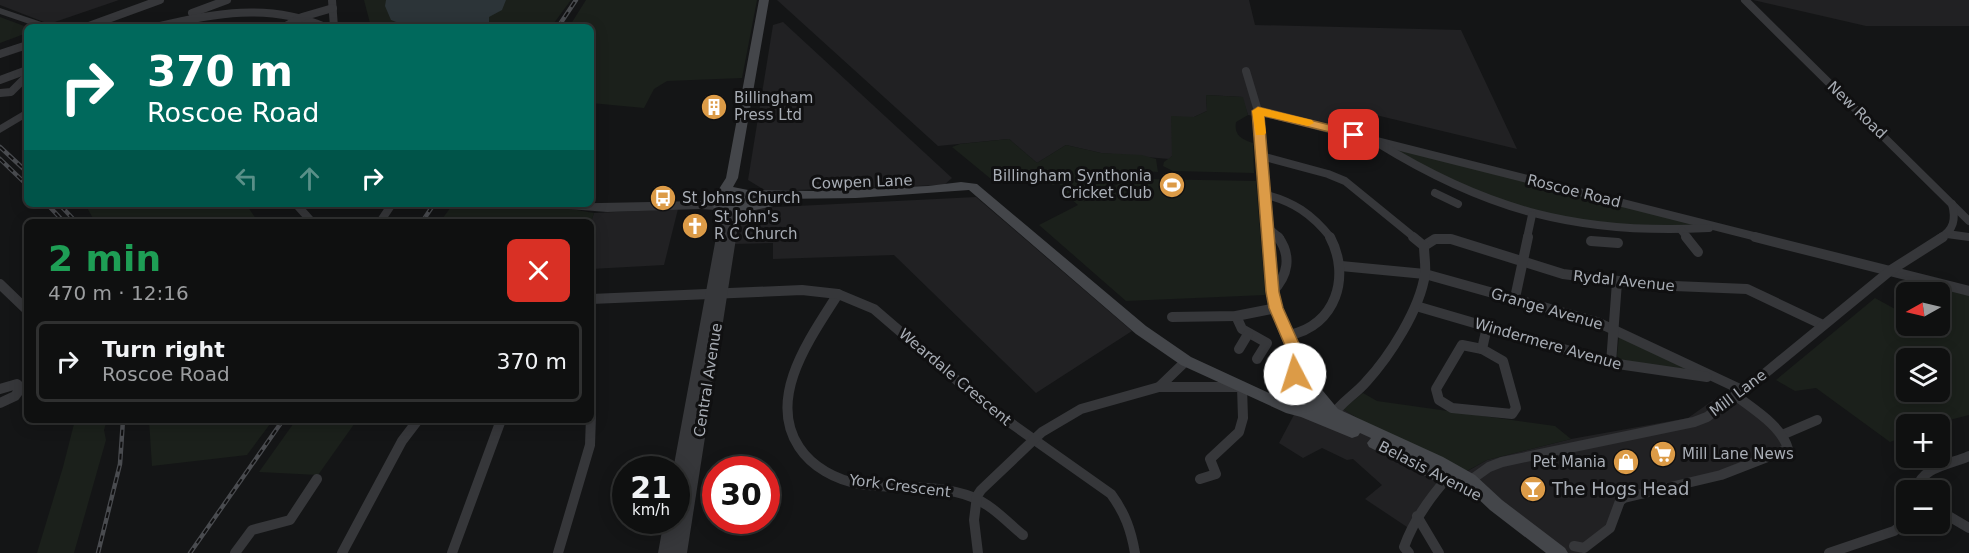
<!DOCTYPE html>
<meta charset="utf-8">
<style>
:root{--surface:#0f1010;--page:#181919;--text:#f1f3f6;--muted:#9b9d9f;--line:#2f3030}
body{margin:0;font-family:"DejaVu Sans",sans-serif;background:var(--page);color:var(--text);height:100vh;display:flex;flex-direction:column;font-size:22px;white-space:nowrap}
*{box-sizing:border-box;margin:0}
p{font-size:20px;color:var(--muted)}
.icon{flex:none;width:33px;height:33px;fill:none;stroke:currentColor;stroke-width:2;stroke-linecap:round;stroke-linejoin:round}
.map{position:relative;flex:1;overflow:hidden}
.side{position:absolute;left:24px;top:219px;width:570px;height:204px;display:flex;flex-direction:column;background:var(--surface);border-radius:9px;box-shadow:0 3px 15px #0003,0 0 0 2px var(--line)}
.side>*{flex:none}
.top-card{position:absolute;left:24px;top:24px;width:570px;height:183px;border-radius:9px;box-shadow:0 3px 15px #0003,0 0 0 2px var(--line);background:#00695c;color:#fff;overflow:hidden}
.needle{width:39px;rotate:262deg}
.controls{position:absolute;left:1896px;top:282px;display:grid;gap:12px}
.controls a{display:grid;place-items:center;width:54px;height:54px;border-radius:9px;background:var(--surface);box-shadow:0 3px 15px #0003,0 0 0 2px var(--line);font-size:30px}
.speed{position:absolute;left:612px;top:456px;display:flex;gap:12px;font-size:30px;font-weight:700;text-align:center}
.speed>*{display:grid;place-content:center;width:78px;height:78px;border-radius:50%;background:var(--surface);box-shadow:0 3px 15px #0003,0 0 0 2px var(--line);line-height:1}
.speed small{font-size:15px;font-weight:400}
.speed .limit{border:9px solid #d22;background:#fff;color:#111}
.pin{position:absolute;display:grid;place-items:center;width:51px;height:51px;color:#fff;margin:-26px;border-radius:12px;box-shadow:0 3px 9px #0006}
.me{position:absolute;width:66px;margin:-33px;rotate:355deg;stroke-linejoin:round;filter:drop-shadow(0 0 4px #0008)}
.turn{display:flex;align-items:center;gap:21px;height:126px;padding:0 24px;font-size:27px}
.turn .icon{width:78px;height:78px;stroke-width:2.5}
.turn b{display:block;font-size:42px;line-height:51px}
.lanes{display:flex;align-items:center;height:57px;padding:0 24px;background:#0003;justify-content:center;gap:30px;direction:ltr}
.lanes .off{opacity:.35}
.round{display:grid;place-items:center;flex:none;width:63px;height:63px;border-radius:9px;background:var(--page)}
.overview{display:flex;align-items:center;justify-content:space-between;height:102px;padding:0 24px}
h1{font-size:36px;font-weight:700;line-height:45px;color:#1e9e55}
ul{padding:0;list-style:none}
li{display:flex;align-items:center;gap:18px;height:81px;margin:0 12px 9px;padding:0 12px;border:3px solid var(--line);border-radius:9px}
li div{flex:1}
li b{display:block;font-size:22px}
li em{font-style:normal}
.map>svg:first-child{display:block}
</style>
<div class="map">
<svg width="1969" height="553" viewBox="0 0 1969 553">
<rect width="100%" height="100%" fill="#141516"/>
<g fill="#212123">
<path d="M0,0h119l-70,24 -49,-19z"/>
<path d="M777,0h472l6,25 206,5 56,119 -162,-39 -9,20 -98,-15 -6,-18 -36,-2 1,16 -13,6 -22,39 -3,3 -68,-6 -35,-8 -29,18 -28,-24 -71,7z"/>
<path d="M1753,0h216v26h-103z"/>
<path d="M783,22l169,156 -8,7 -178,6 -18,-11 25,-155z"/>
<path d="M976,197l156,134 -96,62 -142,-138 -121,4v-16l-39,1 9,-25 14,-11z"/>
<path d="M678,209l-14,56 -73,4v-47l3,-9z"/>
<path d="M1726,391l9,4 53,49 -46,24 -118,30 -8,16 -35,39h-22l-63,-48 -49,-27 -37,51 -45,-30 17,-14 -29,-26 -6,1 -25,-12 -19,10 -24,-15 17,-32 47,-2 30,19 93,44 21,-12 84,-21 117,-21z"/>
</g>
<g fill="#1b201b" fill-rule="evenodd">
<path d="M364,0h207l-20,27h-180z"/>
<path d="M586,0h171l-15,78 -75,3 -13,8 -10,19 -53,-5v-76h-22z"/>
<path d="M0,17l27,10v6l-27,10z"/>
<path d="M1206,95l37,2 5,18 -12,7c-2,13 5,17 17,21l1,30 -81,-2 -10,-5 1,-4 8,-6 -1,-40 23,1 13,-6z"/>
<path d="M1009,139l28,24 29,-18 35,8 41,2 14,4 2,13 -31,-2 -44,32 37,-19 27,-4 109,2 9,114 -139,6 -87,-76 39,-20 -17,-15 3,-2 -6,-5 -5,2 -5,-3 -5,2 -19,-12 -5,3 -7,-5 -21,9 -39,-32 8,-3z"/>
<path d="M1386,145l319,81 -40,3 -117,-12 -94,-31z"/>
<path d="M85,204h161l12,18h-163z"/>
<path d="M453,204h90l51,9 -3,9h-151z"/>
<path d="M1949,288l20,5v122l-35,9h-28v12l-16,6 -74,-54 -21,3 -19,-11 99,-82 31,17v11h34v-29zM1906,358h34v34h-34z"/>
<path d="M1619,337l77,35 -75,-12 -4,-4z"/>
<path d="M1363,393l14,8 178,25 16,13 -84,21 -22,12 -92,-44 -30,-19z"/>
<path d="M75,420h32l-3,10 2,10 -32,113h-37l26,-86z"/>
<path d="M149,420h124l-26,35 -95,11z"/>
<path d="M296,420h61l-39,55 -59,-3z"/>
</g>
<path fill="#2c3438" d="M386,0h120l-4,10 -13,7v10h-80l-18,-7 -6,-14z"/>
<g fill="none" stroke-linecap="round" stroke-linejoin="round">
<g stroke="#36373a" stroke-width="8">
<path d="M332,0l2,27"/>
<path d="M1745,0l224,221"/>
<path d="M192,13l35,-13"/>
<path d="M86,27l74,-27"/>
<path d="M156,27c57,-14 113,-24 169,0"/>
<path d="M284,27l18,-10 31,-9"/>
<path d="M0,54l27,-9"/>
<path d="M1246,71l12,40 10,127"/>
<path d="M0,80l27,-10"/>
<path d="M0,93l11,-1 16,-16"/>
<path d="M1258,111l503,127"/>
<path d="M1378,143c110,68 202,92 331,85"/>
<path d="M1261,156l67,18 17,7 70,57"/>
<path d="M1435,193l23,11"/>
<path d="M1263,194c30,7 49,20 68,44"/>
<path d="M296,204l16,18"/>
<path d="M380,222l12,-18"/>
<path d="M1265,225l15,13"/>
<path d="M1682,231l6,7"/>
<path d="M1947,234l22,3"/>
<path d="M1527,238l5,-23"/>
<path d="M1940,238c14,-8 16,-19 12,-34"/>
</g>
<g stroke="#36373a" stroke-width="10">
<path d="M1268,237c1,18 1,38 4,55 6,33 23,67 41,94"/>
<path d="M1686,237l12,15"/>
<path d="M1755,237l214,54"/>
<path d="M1591,241l27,2"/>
<path d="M1424,246l11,-7h16l112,35 87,11 97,4 76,36"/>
<path d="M1341,266l84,8 172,48 145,68"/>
<path d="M0,284l27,26"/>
<path d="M1272,292c16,-16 20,-36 6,-55"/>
<path d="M838,294c-27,43 -72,103 -39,153 13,20 37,33 61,37 37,6 76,-1 112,13 20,8 35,25 51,38"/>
<path d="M1515,298l13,-61"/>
<path d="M591,299l211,-9 36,4 36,15 114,98 123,87c14,19 20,36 24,59"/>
<path d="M1416,306l195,57 96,14"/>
<path d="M1236,316l6,13 25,14 -10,16"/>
<path d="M1172,317l64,-1 40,-8"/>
<path d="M1289,335c47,-9 62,-59 41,-98"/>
<path d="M1462,345l20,4 21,12 13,47 -4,6 -60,-6 -13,-8 -3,-11z"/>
<path d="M1239,349l9,-15"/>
<path d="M1482,349l5,-22"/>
<path d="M1611,363l6,-81"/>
<path d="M1159,387l27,-26"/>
<path d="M0,389l17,-5 4,4 -6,8 -15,7"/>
<path d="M1331,418c8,-15 24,-23 35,-36 24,-26 54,-73 59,-108 1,-9 -1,-19 -1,-28l-11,-9"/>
<path d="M1782,435l35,-15"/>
<path d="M1468,482l21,-15 13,-5 192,-40 13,-5 56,-42 128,-105 52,-33"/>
<path d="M1916,490c6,-24 33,-25 53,-34"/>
<path d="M1940,511l29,17"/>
<path d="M1417,516l22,37"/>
<path d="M1574,546l10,2 26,-20 10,-27 4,-3 97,-23 67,-26c-6,-23 -35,-40 -53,-54"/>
<path d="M235,553l17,-23 38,-10 27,-41"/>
<path d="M342,553l60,-112 16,-21"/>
<path d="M452,553l49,-133"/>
<path d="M558,553l32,-108 1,-29"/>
<path d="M978,553l-4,-33 3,-24 4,-6 61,-58 39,-23 78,-22h83l1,31 -4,14 -29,27 6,15 -16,5"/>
<path d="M1409,553l-5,-6c10,-28 26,-50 46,-72"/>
<path d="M1829,553l65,-22 12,-9"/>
</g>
<g fill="#36373a" fill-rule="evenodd">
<path d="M0,8l50,17 2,2h-14l-38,-13z"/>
<path d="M27,109v8l-27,16v-8z"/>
<path d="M700,201l18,2 7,3 3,16 1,-6 8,-11h8l2,3 -6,8 -4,16 -50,321h-29l6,-33h12l4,-20 -4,1v-31h-3l44,-238 -1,-22 -16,-1 -93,3 -51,-4 -6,-4z"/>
</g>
<path fill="#44464a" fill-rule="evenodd" d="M759,0h10l-31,178 -5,9 15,3 64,1 116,-5 33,-4 16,2 169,142 45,31 78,36 -1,-6 7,-10 15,-5 23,7 25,30 105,48 32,18 27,25 63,48 3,5h-22l-56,-43 -19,-18 -6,3 -6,-2 -90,-46 -2,-4 4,-5 -11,-5 -2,3 -6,2 -51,-21 -15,-4 -105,-48 -45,-31 -167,-144 -113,8 -78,1 2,3 -2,3 -41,9 -20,-2 -7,-9 16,-25zM732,195h7l2,5 -7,6 -9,-1 -2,-5zM753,198l15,1 -14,2zM1290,384c10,1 17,4 20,14l-2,5 -12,1 -11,-6 -2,-10z"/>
<g stroke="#494b4f" stroke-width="4.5">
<g id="rail">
<path d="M558,27l18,-27"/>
<path d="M0,147l27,25"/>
<path d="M0,159l27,26"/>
<path d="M47,204l17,18"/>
<path d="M61,206l15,16"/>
<path d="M422,222l12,-18"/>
<path d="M98,553l22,-89 3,-44"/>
<path d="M190,553l93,-133"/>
</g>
</g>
<use href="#rail" stroke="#101011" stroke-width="2" stroke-dasharray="6" stroke-linecap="butt"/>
</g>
<path fill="#dc9b47" stroke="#8f652e" stroke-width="1.5" d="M1258,107l100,25 2,3 -6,3 -90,-22 15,176 4,16 25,56 -7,14h-11l-2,-4 5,-10 -24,-56 -3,-16 -14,-181z"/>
<path fill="#f59e0b" d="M1258,107l54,13 2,3 -6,3 -44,-10 2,17 -2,2h-8l-4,-24z"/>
<defs>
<g id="building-disc" transform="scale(1.35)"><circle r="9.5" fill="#dc9b47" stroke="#101011"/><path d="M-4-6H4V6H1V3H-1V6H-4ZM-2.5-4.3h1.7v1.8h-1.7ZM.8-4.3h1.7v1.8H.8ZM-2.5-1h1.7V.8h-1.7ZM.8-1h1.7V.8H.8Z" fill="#fff"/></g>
<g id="stadium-disc" transform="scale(1.35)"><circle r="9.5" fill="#dc9b47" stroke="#101011"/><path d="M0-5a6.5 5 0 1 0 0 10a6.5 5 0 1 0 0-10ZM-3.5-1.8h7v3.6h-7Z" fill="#fff"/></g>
<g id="bus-disc" transform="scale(1.35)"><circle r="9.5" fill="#dc9b47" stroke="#101011"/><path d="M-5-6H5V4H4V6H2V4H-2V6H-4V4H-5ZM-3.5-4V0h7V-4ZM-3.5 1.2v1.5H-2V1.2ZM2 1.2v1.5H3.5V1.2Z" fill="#fff"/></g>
<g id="church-disc" transform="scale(1.35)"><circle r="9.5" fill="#dc9b47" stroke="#101011"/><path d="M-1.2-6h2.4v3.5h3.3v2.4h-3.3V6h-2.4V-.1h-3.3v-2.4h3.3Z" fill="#fff"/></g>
<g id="supermarket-disc" transform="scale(1.35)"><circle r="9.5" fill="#dc9b47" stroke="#101011"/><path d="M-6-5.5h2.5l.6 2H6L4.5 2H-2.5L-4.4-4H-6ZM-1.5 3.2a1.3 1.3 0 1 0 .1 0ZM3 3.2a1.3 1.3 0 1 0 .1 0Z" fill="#fff"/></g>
<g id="shop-disc" transform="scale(1.35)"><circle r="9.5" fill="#dc9b47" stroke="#101011"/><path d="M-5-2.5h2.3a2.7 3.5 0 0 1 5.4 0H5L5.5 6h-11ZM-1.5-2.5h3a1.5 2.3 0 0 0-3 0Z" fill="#fff"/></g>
<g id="bar-disc" transform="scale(1.35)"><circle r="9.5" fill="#dc9b47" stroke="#101011"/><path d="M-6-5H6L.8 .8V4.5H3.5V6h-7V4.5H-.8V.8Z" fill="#fff"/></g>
</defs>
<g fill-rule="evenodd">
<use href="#building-disc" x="714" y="107"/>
<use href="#stadium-disc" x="1172" y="185"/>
<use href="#bus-disc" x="663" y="198"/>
<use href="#church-disc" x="695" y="226"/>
<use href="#supermarket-disc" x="1663" y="454"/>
<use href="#shop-disc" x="1626" y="462"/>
<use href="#bar-disc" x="1533" y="489"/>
</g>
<g text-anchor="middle" stroke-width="6" stroke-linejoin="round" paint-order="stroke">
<g font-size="15" fill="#a8adb5" stroke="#101011" text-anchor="start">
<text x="734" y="103">Billingham<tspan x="734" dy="17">Press Ltd</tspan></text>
<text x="1152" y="181" text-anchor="end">Billingham Synthonia<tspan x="1152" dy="17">Cricket Club</tspan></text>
<text x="682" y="203">St Johns Church</text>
<text x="714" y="222">St John's<tspan x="714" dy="17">R C Church</tspan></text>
<text x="1682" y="459">Mill Lane News</text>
<text x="1606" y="467" text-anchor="end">Pet Mania</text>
</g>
<g font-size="15" fill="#a8adb5" stroke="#101011">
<text transform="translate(1857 110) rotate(44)" y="5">New Road</text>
<text transform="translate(862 182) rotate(-2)" y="5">Cowpen Lane</text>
<text transform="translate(1574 191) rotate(14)" y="5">Roscoe Road</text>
<text transform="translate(1624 281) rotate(6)" y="5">Rydal Avenue</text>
<text transform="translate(1547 309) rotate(16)" y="5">Grange Avenue</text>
<text transform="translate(1548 344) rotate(16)" y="5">Windermere Avenue</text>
<text transform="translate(955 377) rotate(40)" y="5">Weardale Crescent</text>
<text transform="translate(708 380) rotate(-81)" y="5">Central Avenue</text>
<text transform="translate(1738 393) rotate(-37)" y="5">Mill Lane</text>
<text transform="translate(1430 471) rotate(27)" y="5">Belasis Avenue</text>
<text transform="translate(900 486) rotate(7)" y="5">York Crescent</text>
</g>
<g font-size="18" fill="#a8adb5" stroke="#101011" text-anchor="start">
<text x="1552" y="495">The Hogs Head</text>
</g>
</g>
</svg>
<div class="controls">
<a><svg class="needle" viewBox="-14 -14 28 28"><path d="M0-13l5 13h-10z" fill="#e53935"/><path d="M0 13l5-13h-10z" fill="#9b9d9f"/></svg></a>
<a><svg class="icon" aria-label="layers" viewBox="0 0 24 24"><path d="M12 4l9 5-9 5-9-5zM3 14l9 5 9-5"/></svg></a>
<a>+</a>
<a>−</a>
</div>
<div class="speed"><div>21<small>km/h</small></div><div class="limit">30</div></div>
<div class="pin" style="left:1354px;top:135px;background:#d93025"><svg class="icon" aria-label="arrive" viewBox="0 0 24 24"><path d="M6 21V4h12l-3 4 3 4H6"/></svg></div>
<svg class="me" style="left:1295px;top:374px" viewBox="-20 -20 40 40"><circle r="19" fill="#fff"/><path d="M0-13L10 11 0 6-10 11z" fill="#dc9b47"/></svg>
<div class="top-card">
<div class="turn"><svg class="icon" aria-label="right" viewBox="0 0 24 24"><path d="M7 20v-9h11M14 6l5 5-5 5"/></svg><div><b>370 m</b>Roscoe Road</div></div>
<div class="lanes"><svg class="icon off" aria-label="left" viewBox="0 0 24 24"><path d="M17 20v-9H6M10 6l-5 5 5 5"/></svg><svg class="icon off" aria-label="ahead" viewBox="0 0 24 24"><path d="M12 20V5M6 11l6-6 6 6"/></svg><svg class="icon" aria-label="right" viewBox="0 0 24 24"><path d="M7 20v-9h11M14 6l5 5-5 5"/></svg></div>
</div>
<section class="side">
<div class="overview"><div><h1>2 min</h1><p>470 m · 12:16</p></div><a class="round" style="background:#d93025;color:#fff"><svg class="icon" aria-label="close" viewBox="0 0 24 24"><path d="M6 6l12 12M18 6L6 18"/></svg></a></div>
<ul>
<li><svg class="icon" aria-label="right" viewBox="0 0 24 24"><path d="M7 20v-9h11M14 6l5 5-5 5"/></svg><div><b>Turn right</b><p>Roscoe Road</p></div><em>370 m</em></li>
</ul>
</section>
</div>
